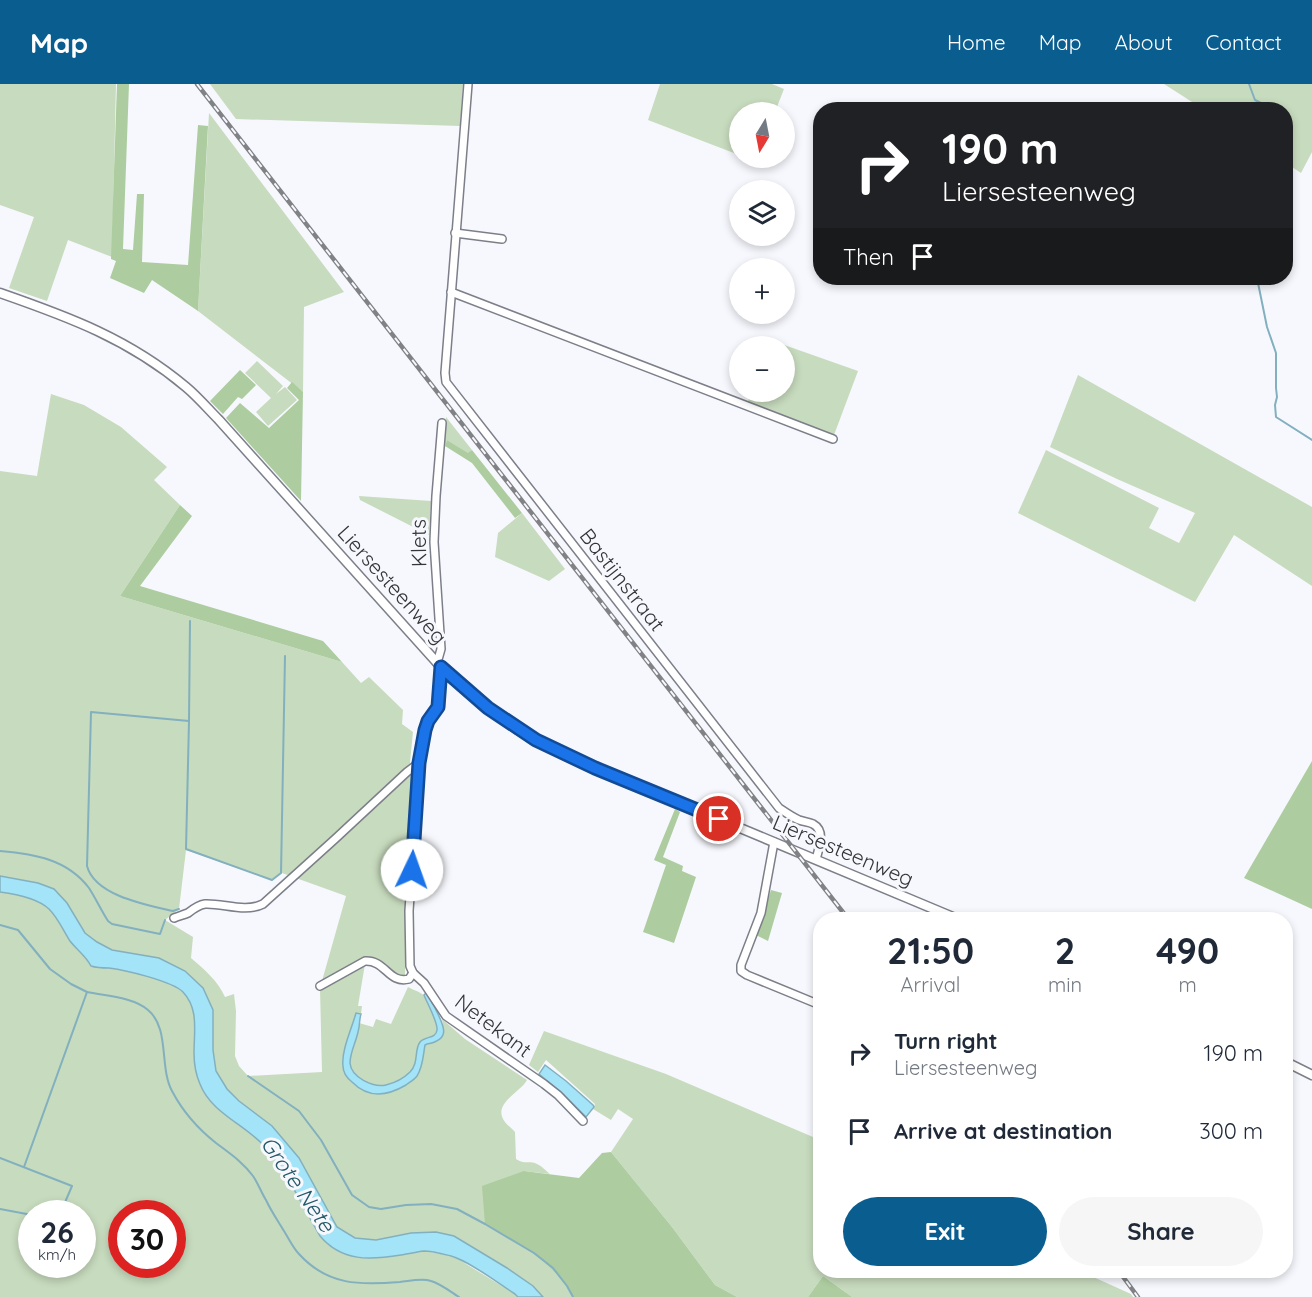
<!DOCTYPE html>
<meta charset="utf-8">
<style>
:root{--surface:#fff;--page:#f6f6f7;--text:#1f2937;--muted:#747a83;--accent:#0a5d8f}
body{margin:0;font-family:Quicksand,sans-serif;background:var(--page);color:var(--text);height:100vh;display:flex;flex-direction:column;font-size:22px;white-space:nowrap}
*{box-sizing:border-box;margin:0}
p{font-size:20px;color:var(--muted)}
.icon{flex:none;width:33px;height:33px;fill:none;stroke:currentColor;stroke-width:2;stroke-linecap:round;stroke-linejoin:round}
.map{position:relative;flex:1;overflow:hidden}
.side{position:absolute;left:813px;top:828px;width:480px;height:366px;display:flex;flex-direction:column;background:var(--surface);border-radius:24px;box-shadow:0 3px 9px #0003}
.side>*{flex:none}
.guide{position:absolute;left:813px;top:18px;width:480px;height:183px;border-radius:24px;box-shadow:0 3px 9px #0003;background:#202124;color:#fff;overflow:hidden}
.needle{width:39px;rotate:190deg}
.buttons{position:absolute;left:729px;top:18px;display:grid;gap:12px}
.buttons a{display:grid;place-items:center;width:66px;height:66px;border-radius:50%;background:var(--surface);box-shadow:0 3px 9px #0003;font-size:30px}
.speed{position:absolute;left:18px;top:1116px;display:flex;gap:12px;font-size:30px;font-weight:700;text-align:center}
.speed>*{display:grid;place-content:center;width:78px;height:78px;border-radius:50%;background:var(--surface);box-shadow:0 3px 9px #0003;line-height:1}
.speed small{font-size:15px;font-weight:400}
.speed .limit{border:9px solid #d22;background:#fff;color:#111}
.pin{position:absolute;display:grid;place-items:center;width:51px;height:51px;color:#fff;margin:-26px;border:3px solid #fff;border-radius:50%;box-shadow:0 2px 6px #0007}
.me{position:absolute;width:66px;margin:-33px;rotate:3deg;stroke-linejoin:round;filter:drop-shadow(0 0 4px #0008)}
.turn{display:flex;align-items:center;gap:21px;height:126px;padding:0 30px;font-size:27px}
.turn .icon{width:78px;height:78px;stroke-width:2.5}
.turn b{display:block;font-size:42px;line-height:51px}
.then{display:flex;align-items:center;height:57px;padding:0 30px;background:#0003;gap:12px;font-size:22px}
.eta{display:flex;justify-content:space-evenly;align-items:center;height:102px;text-align:center}
.eta b{font-size:36px;font-weight:800;line-height:42px}
.button{display:flex;gap:12px;margin-top:auto;padding:12px 30px}
.button a{flex:1;height:69px;border-radius:36px;background:var(--accent);color:#fff;font-size:24px;font-weight:800;line-height:69px;text-align:center}
.button a+a{background:var(--page);color:var(--text)}
ul{padding:0;list-style:none}
li{display:flex;align-items:center;gap:18px;height:78px;padding:0 30px}
li div{flex:1}
li b{display:block;font-size:22px}
li em{font-style:normal}
header{display:flex;align-items:center;gap:36px;box-sizing:border-box;height:84px;padding:0 30px;background:var(--accent);color:#fff}
header strong{font-size:28px}
nav{display:flex;gap:33px;margin-inline-start:auto;font-size:21px}
.map>svg:first-child{display:block}
</style>
<header>
<strong>Map</strong>
<nav><a>Home</a><a>Map</a><a>About</a><a>Contact</a></nav>
</header>
<div class="map">
<svg width="1312" height="1213" viewBox="0 0 1312 1213">
<rect width="100%" height="100%" fill="#f7f8fd"/>
<g fill="#c7dbbe" fill-rule="evenodd">
<path d="M0,0h116l-4,173 -44,-17 -21,61 -38,-13 25,-71 -34,-12z"/>
<path d="M210,0h253l-3,42 -224,-7z"/>
<path d="M660,0h112l12,5 -9,23h-35l-1,43 -91,-35z"/>
<path d="M1164,0h148v68l-11,21 -15,-10v-53l-83,-1z"/>
<path d="M209,29l135,179 -40,15 -1,85 -105,-81z"/>
<path d="M773,257l85,30 -24,64 -87,-32 5,-11h32v-46h-13z"/>
<path d="M257,277l26,25 -7,8 9,-7 12,13 -29,26 -12,-14 15,-14 -26,-25z"/>
<path d="M1078,291l234,132v79l-78,-51 -39,67 -177,-89 28,-63 113,58 -10,20 30,15 16,-30 -78,-34 -67,-32z"/>
<path d="M51,310l33,11 37,22 46,40 -13,13 26,25 -60,91 222,66 19,21 8,-6 34,33 -1,14 11,8 -3,30 5,17 -8,134 -2,62 -5,2 -35,-13 -7,42h4l-1,8 -5,-1 -12,39 -1,17 21,22 14,3 34,-13 4,-4 2,-4 7,-27 1,-2 9,-2 9,-10 -2,-13 23,20 62,41c-6,12 -36,24 -22,42 2,3 7,6 10,10l1,27c9,6 13,1 21,5 5,2 9,7 13,10l-26,-3 10,82c18,14 28,24 39,44h-30l-10,-11 -26,-18 -53,-32 -43,-3 -35,7 -21,-2 -18,-11 -38,-69 -72,-69 -11,-18 -3,-21v-40l-84,-56 -17,-4 -15,-8 -12,-9 -18,-30 -13,-14 -16,-6 -38,-7v-405l37,5zM186,766l86,30 10,-7 64,23 -26,92 2,84 -74,4 -9,-10 -4,-10 1,-45 -2,-17 -9,3c-7,-16 -21,-28 -34,-39l2,-21 -28,-17 14,-11z"/>
<path d="M446,333l26,33 -3,4 -22,-14 -2,6 -3,-1z"/>
<path d="M359,412l72,5 -2,34 -69,-35z"/>
<path d="M522,429l43,56 -16,12 -54,-24 3,-24z"/>
<path d="M0,808c16,2 37,6 49,17 9,9 14,21 21,32 7,9 16,15 21,25 6,2 12,2 18,2 16,2 63,13 74,24 23,24 6,63 17,92 11,29 46,41 65,63 22,26 38,59 55,89l8,9 32,13h20l44,-7 29,5 62,38 3,3h-518zM32,1130h50v50h-50zM122,1130h50v50h-50z"/>
<path d="M408,903c5,3 14,5 17,10 4,6 15,31 11,37 -3,3 -13,6 -17,9 -1,8 -2,17 -5,23 -6,13 -27,23 -40,19 -5,-2 -9,-4 -13,-7 -5,-3 -10,-8 -11,-14 -1,-14 10,-27 9,-41l14,4 3,-8 15,5z"/>
<path d="M544,947l122,43 154,66v130l260,1 51,23 2,3h-281l-29,-21 -15,21h-71l-22,-12 -43,-58 -61,-75 22,-33 -15,-10 -7,11 -18,-11 2,-5 -49,-44 -8,12 -9,-7z"/>
</g>
<g fill="#adcc9f">
<path d="M117,0h12l-6,165 10,1 4,-56h7l-2,68 46,3 10,-140 10,1 -10,185 -46,-31 -8,13 -34,-15 6,-17 -5,-2z"/>
<path d="M240,286l16,15 -14,14 -4,-2 -15,17 -13,-13z"/>
<path d="M292,298l11,10 -2,109 -75,-83 14,-15 29,25 30,-28 -12,-12z"/>
<path d="M447,356l21,13 4,-3 50,63 -7,5 -43,-55 -27,-17z"/>
<path d="M180,421l12,11 -52,70 183,55 19,21 -222,-66z"/>
<path d="M1312,677v148l-68,-31z"/>
<path d="M675,725l5,3 -17,45 20,9 -1,5 14,6 -22,66 -31,-11 23,-67 -12,-5z"/>
<path d="M771,806l11,3 -14,48 -12,-6z"/>
<path d="M611,1068l61,75 43,58 22,12h-164c-20,-37 -53,-52 -88,-73l-3,-38 42,-15 55,7 23,-25z"/>
<path d="M823,1192l29,21h-44z"/>
</g>
<g fill="#a4e4f8" stroke="#82b0bf" stroke-width="1.5">
<path d="M0,792l38,7 16,6 13,14 18,30 12,9 15,8 47,8 26,13 18,17 10,22v40l3,21 11,18 12,12 33,25 27,32 38,69 18,11 21,2 35,-7 25,-1 18,4 53,32 26,18 10,11h-25l-3,-3c-17,-11 -46,-33 -64,-38 -8,-2 -19,-5 -27,-5 -8,1 -16,3 -23,4 -31,5 -59,7 -81,-19 -17,-30 -33,-63 -55,-89 -19,-22 -54,-34 -65,-63 -4,-9 -6,-21 -6,-31 0,-22 5,-44 -11,-61 -11,-11 -58,-22 -74,-24 -6,0 -12,0 -18,-2 -5,-10 -14,-16 -21,-25 -7,-11 -12,-23 -21,-32 -12,-11 -33,-15 -49,-17z"/>
<path d="M426,909h1c3,4 4,9 7,13 8,17 20,33 -7,38l-2,1c-2,11 -2,22 -8,31 -3,4 -7,6 -11,9 -19,11 -37,14 -54,-3 -5,-4 -9,-9 -9,-16 -2,-15 9,-38 13,-53l5,1c-2,6 -1,12 -3,18 -2,10 -8,20 -8,31 1,14 23,25 36,22 8,-2 18,-7 24,-13 9,-9 4,-22 10,-30 5,-6 16,-3 17,-12 1,-8 -10,-27 -13,-35z"/>
<path d="M545,981l21,16 27,24 1,2 -8,10 -23,-23 -24,-20z"/>
</g>
<g fill="none" stroke-linecap="round" stroke-linejoin="round">
<g stroke="#82b0bf" stroke-width="2">
<path d="M1249,0l6,16 8,4 -2,6"/>
<path d="M1257,194l10,49 9,26v35l1,9 -2,8 1,12 36,23"/>
<path d="M190,537l-1,100 -3,128 86,31 9,-7 4,-217"/>
<path d="M0,767c34,3 67,8 89,37 7,11 12,22 19,33l4,3 48,10 5,-14"/>
<path d="M179,825l-6,2c-26,-6 -78,-15 -86,-45l4,-154 98,9"/>
<path d="M0,841l18,5 32,39 21,15 16,8 -63,175"/>
<path d="M87,908c19,4 46,5 61,18 22,18 11,57 24,81 11,21 25,37 44,52 13,10 27,19 37,33 5,7 8,16 13,24 5,11 12,21 18,31 5,8 9,17 15,23 29,32 61,31 101,28 10,-1 22,-4 31,-1 10,3 20,11 28,16"/>
<path d="M248,992l51,35 22,29 31,55 17,12 12,2 25,-4 25,-1 26,5 28,15 49,29 19,15 14,18 6,11"/>
<path d="M0,1074l72,28 -12,28"/>
<path d="M0,1125l32,6"/>
</g>
<g stroke="#7c7f89" stroke-width="10">
<g id="minor">
<path d="M468,0l-23,289 1,9 333,426c6,4 13,9 20,12 5,2 10,2 14,4 13,7 6,24 3,35"/>
<path d="M455,149l47,6"/>
<path d="M451,208l382,147"/>
<path d="M437,579l4,-14 -7,-107 2,-46 6,-73"/>
<path d="M441,583l-3,40 -10,14 -3,9 -6,33 -10,148 1,55 3,7 11,10 22,33 98,68 14,11 25,26"/>
<path d="M774,758l-13,71 -20,52v6l6,4 73,30"/>
<path d="M174,834c5,-2 9,-3 14,-5 5,-4 10,-8 17,-9 18,-1 40,9 58,0l72,-65 72,-67 12,-9"/>
<path d="M320,902l45,-25c21,-1 23,23 44,18l4,-6"/>
</g>
</g>
<g stroke="#7c7f89" stroke-width="11">
<g id="tertiary">
<path d="M0,209c69,24 129,46 186,94 12,10 22,22 33,33l222,247 47,41 30,22 18,10 39,19 385,161"/>
<path d="M1286,978l26,13"/>
</g>
</g>
<use href="#minor" stroke="#fff" stroke-width="7"/>
<use href="#tertiary" stroke="#fff" stroke-width="8"/>
<g stroke="#818286" stroke-width="4.5">
<g id="rail">
<path d="M197,0l652,836"/>
<path d="M1118,1186l20,27"/>
</g>
</g>
<use href="#rail" stroke="#f7f8fd" stroke-width="2" stroke-dasharray="7" stroke-linecap="butt"/>
</g>
<g fill="none" stroke-linecap="round" stroke-linejoin="round">
<g stroke="#114b97" stroke-width="15">
<path id="route" d="M412,786l7,-107 6,-33 3,-9 10,-14 3,-40 47,41 48,32 59,28 124,51"/>
</g>
<use href="#route" stroke="#1a73e8" stroke-width="10"/>
</g>
<g text-anchor="middle" stroke-width="6" stroke-linejoin="round" paint-order="stroke">
<g font-size="21" fill="#343539" stroke="#f7f8fd">
<text transform="translate(419 459) rotate(-91)" y="7">Klets</text>
<text transform="translate(622 496) rotate(52)" y="7">Bastijnstraat</text>
<text transform="translate(392 501) rotate(48)" y="7">Liersesteenweg</text>
<text transform="translate(843 767) rotate(23)" y="7">Liersesteenweg</text>
<text transform="translate(493 942) rotate(37)" y="7">Netekant</text>
</g>
<g font-size="22" font-style="italic" fill="#245968" stroke="#f7f8fd">
<text transform="translate(298 1100) rotate(55)" y="8">Grote Nete</text>
</g>
</g>
</svg>
<div class="buttons">
<a><svg class="needle" viewBox="-14 -14 28 28"><path d="M0-13l5 13h-10z" fill="#e53935"/><path d="M0 13l5-13h-10z" fill="#747a83"/></svg></a>
<a><svg class="icon" aria-label="layers" viewBox="0 0 24 24"><path d="M12 4l9 5-9 5-9-5zM3 14l9 5 9-5"/></svg></a>
<a>+</a>
<a>−</a>
</div>
<div class="speed"><div>26<small>km/h</small></div><div class="limit">30</div></div>
<div class="pin" style="left:719px;top:735px;background:#d93025"><svg class="icon" aria-label="arrive" viewBox="0 0 24 24"><path d="M6 21V4h12l-3 4 3 4H6"/></svg></div>
<svg class="me" style="left:412px;top:786px" viewBox="-20 -20 40 40"><circle r="19" fill="#fff"/><path d="M0-13L10 11 0 6-10 11z" fill="#1a73e8"/></svg>
<div class="guide">
<div class="turn"><svg class="icon" aria-label="right" viewBox="0 0 24 24"><path d="M7 20v-9h11M14 6l5 5-5 5"/></svg><div><b>190 m</b>Liersesteenweg</div></div>
<div class="then">Then<svg class="icon" aria-label="arrive" viewBox="0 0 24 24"><path d="M6 21V4h12l-3 4 3 4H6"/></svg></div>
</div>
<section class="side">
<div class="eta">
<div><b>21:50</b><p>Arrival</p></div>
<div><b>2</b><p>min</p></div>
<div><b>490</b><p>m</p></div>
</div>
<ul>
<li><svg class="icon" aria-label="right" viewBox="0 0 24 24"><path d="M7 20v-9h11M14 6l5 5-5 5"/></svg><div><b>Turn right</b><p>Liersesteenweg</p></div><em>190 m</em></li>
<li><svg class="icon" aria-label="arrive" viewBox="0 0 24 24"><path d="M6 21V4h12l-3 4 3 4H6"/></svg><div><b>Arrive at destination</b></div><em>300 m</em></li>
</ul>
<div class="button"><a>Exit</a><a>Share</a></div>
</section>
</div>
